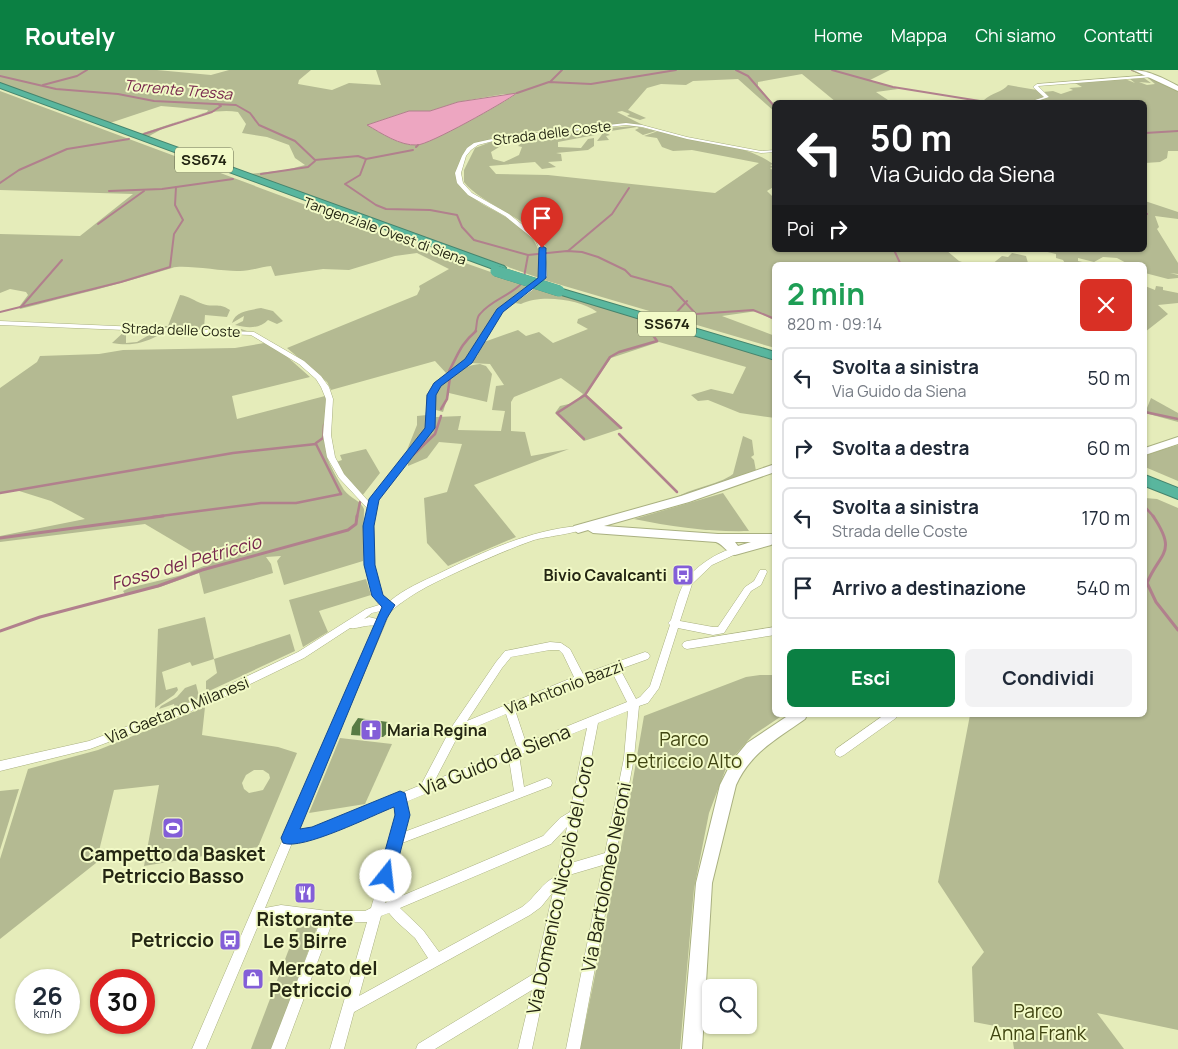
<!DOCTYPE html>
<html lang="it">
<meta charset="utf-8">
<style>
:root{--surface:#fff;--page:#f2f2f3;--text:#1f2937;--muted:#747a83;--line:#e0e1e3;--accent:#0b8043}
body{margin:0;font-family:Manrope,sans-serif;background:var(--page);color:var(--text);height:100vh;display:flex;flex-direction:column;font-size:19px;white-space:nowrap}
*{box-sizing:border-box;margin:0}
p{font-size:16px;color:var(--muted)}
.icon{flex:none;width:28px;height:28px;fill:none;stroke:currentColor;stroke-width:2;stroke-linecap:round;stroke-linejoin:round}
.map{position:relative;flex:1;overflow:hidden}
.details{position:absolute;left:772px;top:192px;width:375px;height:455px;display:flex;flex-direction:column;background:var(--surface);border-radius:8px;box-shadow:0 1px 4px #0004}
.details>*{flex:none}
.guide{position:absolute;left:772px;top:30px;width:375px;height:152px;border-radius:8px;box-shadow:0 1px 4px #0004;background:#202124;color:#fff;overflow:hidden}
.tools{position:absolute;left:702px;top:909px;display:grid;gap:10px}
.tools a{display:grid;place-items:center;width:55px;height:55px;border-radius:8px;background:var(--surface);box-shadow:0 1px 4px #0004;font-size:25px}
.speed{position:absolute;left:15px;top:899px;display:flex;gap:10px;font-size:25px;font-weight:700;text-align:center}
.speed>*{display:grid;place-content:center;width:65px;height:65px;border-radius:50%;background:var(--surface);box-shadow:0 1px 4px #0004;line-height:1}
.speed small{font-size:12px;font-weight:400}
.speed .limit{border:8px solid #d22;background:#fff;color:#111}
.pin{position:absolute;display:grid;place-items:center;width:42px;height:42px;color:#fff;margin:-51px -21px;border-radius:50% 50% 50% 0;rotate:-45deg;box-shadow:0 0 5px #0007}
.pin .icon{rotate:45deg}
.me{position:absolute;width:55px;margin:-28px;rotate:16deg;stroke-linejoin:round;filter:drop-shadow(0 0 4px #0008)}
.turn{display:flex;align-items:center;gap:18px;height:105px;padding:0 15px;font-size:22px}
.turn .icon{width:65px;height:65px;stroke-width:2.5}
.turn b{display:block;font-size:35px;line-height:42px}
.then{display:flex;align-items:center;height:48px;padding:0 15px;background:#0003;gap:10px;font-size:19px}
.round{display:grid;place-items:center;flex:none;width:52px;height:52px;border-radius:8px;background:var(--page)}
.headline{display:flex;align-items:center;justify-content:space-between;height:85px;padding:0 15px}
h1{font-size:30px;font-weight:700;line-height:38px;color:#1e9e55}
.button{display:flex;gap:10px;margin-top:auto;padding:10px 15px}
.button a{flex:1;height:58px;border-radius:8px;background:var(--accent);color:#fff;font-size:20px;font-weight:700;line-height:58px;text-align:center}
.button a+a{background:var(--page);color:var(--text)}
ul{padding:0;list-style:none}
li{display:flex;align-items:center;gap:15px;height:62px;margin:0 10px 8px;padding:0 5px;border:2px solid var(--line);border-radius:8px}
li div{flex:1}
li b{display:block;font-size:19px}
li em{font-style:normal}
header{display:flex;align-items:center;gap:30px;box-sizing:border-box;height:70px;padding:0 25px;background:var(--accent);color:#fff}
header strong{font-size:24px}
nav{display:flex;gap:28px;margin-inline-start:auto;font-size:18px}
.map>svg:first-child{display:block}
</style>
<header>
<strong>Routely</strong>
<nav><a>Home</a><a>Mappa</a><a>Chi siamo</a><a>Contatti</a></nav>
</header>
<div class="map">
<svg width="1178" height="979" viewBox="0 0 1178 979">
<rect width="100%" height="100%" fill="#e5ecba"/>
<g fill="#b4ba92" fill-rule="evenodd">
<path d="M0,0h157l54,5 18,-5h82l-12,10 -1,4 34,6 17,-7 32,2 -5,-15h514l-20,10 28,9 -22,3 15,10h-55l-34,-28 -44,8v4l17,20v6l-37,-33 -45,2 -7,4 -25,-1 -14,4 -19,22 18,8 -6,2 -13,-4 3,-2 -8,-3 -5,1 26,13c-28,-3 -153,7 -173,22 -11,8 -12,22 -13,35 20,31 80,35 83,77 0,7 2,13 -1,19l-290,-104 37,-4 19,-5 -10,-7 -6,-13 -22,-8 -25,-4 4,-9 -8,-12c-28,-5 -66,10 -90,25l-8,-3 67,-22 1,-2 -47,-4 -51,17 -110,-39zM504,24h12c-10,8 -88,51 -99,51 -17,1 -36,-12 -50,-20l42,-14h21l28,-9z"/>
<path d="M1152,7l26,14v60h-10l-1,7 -7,4 -15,1v-61h-111l15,-5 -6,-5 10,-1 8,3 12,-4 -4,-2 13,-1 -7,-4 50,-4 10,4 -5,-4 14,-1 7,5 -12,-1 8,3 8,-1 -7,-6z"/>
<path d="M1008,15l29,5 8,8 -16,4h-43l-2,-2c7,-7 19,-8 24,-15z"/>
<path d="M0,21l408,152 123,43 -34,24 -32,50 -18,14 -12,-13 -104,29 -4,-8 -40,-34 130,-53 3,-6 -1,-3 30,-17 -32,-16 -22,3 -46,14 -26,-1 -48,7 -4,-10c-10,1 -21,5 -31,5 -16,1 -56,-7 -68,-3 -51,16 -101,28 -152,41l-1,-2 9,-12 -2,-3 -16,-3 -10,4v-59l80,2 53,-42 -133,-4z"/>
<path d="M635,56l21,5 -13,4 -8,-5 4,-2 -2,-1 -33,5 6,3 -4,1 3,4 -12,1 10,-13z"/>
<path d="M601,58l-6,7 -37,7v5l23,1 7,-9 6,-1v8l-6,4 -32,3 5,1 1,7 -14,1 8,5 -14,2 -7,-7 -46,4 7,8 52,1 167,18 44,-30 -67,-13 -19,1 -11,-4 -5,-9 -13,-2 14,-5c35,11 85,11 115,33l-3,1 3,2 -3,1 5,4v14l-8,5 8,8v51h171l13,11 12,4h-196v56l-18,-10 -35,5 53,20v12l-231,-68 2,-5c0,-8 2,-19 0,-27 -6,-25 -66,-44 -82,-66v-12l11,-22 21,-8 29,-4 -16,5 -18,11 2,7 11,3 15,-7 3,-8 -4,-1 3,-3 -3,-1 13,-7z"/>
<path d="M1145,131l33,11v7l-23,-3 4,11 -2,2 21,34v11l-8,-1 8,2v3l-10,1 -23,-6v-8h-15l-13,-7 -14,-1 -9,5 -16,-4v3l9,2v2h-21l-3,-5 -7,-2v-4l-17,-4h106z"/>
<path d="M1012,183l14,3 2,7 10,2h-47l11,-9 6,1z"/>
<path d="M1145,216l10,4 1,-4 7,1v3l15,3v10l-20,2 10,9 -23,18z"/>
<path d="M536,217l239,72v59l-35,-5 -32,-13 -10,1 -7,-6 20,-6 22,5 13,-27 -87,-25 -48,16 -25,36 37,34 -39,13 -29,-28 5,-7 13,-3 10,-9 -22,-16 -47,19 -3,5v29l14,1 6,24 38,-7 -95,36 42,52 -68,29 -21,-23 -3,-45 23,-6 15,-48 -23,-2 -12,16 -19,8v-3l25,-33 3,-13 25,-1 -3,14 43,1 4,-20 -13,-1 4,-24 8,-1 -14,-21 -21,-1 8,-7 7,-14 34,-12 8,6 13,-4 14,11 35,-14 -11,-6 1,-4 19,-7c-17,-13 -57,-18 -76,-8l-6,-1z"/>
<path d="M180,225c9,1 14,6 23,9 10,4 15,-2 27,6l-3,7 -22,-2 -1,13 37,1 6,2 -105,-3 -1,-2h27z"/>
<path d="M261,238l12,3 10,10 -6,3 -9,-4c-8,9 -21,8 -33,5l8,-4 1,-5 -12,7c3,-12 19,-13 29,-15z"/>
<path d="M126,260v13l11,-1 12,-7 -13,-1 -1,-3 21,1 -2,2 3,2c-15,8 -28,10 -45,7z"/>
<path d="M264,273l20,11 26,23 -78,19 5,23 88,-23c5,23 -5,44 4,66 4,9 10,20 15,28 6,8 17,11 20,19l-1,52 -79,24 -7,-24 4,-5 -15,1 5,7 2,9 -69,21 -5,-21 -39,14 -35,7 -2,-3 6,-3 53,-13 29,-12 -66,-39 -145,18v-6l85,-17 -34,-18 -35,-11 -16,3v-105l37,-26 3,-6 59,-2 24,-4 112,-2z"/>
<path d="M480,294l6,2 6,8 -5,28 -38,-9 -6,19 -7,-2c-8,-23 24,-45 44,-46z"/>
<path d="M1151,328l27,15v9l-33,-9z"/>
<path d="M427,345l-2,15 -18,20 10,-25v-9z"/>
<path d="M743,366l9,4 2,15 -3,2 3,3 2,11 -83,30c7,-11 47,-16 60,-27z"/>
<path d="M1178,375v36l-33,-14v-12z"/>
<path d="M366,379l14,24 -18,23 -14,-14 -12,-20 6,-2 -2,-5z"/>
<path d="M723,423l26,38c-39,1 -77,-4 -115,-12z"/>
<path d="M1145,428l12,1 21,9v522l-81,-17 27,36h-110l-3,-20 -37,-7 -2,-55 12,-15 -46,-70 32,-167h175z"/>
<path d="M366,509l5,16 -52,16 9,21 -25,15 -14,-47z"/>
<path d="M205,547l9,42 76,-25 5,17 -86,40 -3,-2v-8l11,-8 -3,-14 -22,7 -2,-4 -28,10 4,18 11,-3 1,3 -4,5 -19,13 3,-79z"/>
<path d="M760,605h15v40h8l-31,21 -24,27 -19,50 -15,76 -14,160h-100l43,-212 21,-121 102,-39z"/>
<path d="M196,614l3,12 -2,3 -22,9 -1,-4 -15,5 2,-3 16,-9 8,-9z"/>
<path d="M205,637l-3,28 76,12 19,6 -39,94 -114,19 15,-81 -45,5 -18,73 -96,76v-80l28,-90 70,-19zM254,700h9l6,4 1,4 -7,12 -14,3 -5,-4 -2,-6 4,-8z"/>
<path d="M340,668l52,6 -27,60 -56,9z"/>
<path d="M19,719l-19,61v-59z"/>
<path d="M300,850l19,2 -47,127h-21z"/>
</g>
<path fill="#eda6c1" stroke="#b1808d" d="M517,23c-12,9 -88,52 -100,52 -17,1 -36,-12 -50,-20l42,-14h21l28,-9z"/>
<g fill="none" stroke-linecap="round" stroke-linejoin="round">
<g stroke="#b1808d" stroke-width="2">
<path d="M736,0l12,6 27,31"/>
<path d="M832,0l61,17 93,15"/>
<path d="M1132,0l8,3"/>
<path d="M0,6l56,13 62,5 36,7 82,4 14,8 9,12 36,16 20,19 43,-4 8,3 -6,16 -15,9 31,21 10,4 44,1 27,5 5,12 12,13 54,15 39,-4 15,1 16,5 27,13 6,6 40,11 25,27 57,-4 22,9"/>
<path d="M550,12l12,-12"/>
<path d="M43,15l34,-9 10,-6"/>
<path d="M517,23l32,-11 42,2 85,-14"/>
<path d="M1145,63l33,-2"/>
<path d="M144,64l68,-22 9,-6 -3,-2"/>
<path d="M416,77l2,-2"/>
<path d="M366,89l47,-9"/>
<path d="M261,104l47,-7 7,-6"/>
<path d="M0,113l19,-13 48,-21 62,-10"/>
<path d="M109,121l53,-2 71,-10"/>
<path d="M1145,143l2,1"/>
<path d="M98,154l46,-33"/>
<path d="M894,180l7,15"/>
<path d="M568,181l44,-37 17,-26"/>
<path d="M524,207l4,-22"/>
<path d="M21,237l41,-47"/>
<path d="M0,242l121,-30 49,-15 4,-33 9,-14 -8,-15 1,-18"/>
<path d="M673,246l14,-15"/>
<path d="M475,262c3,-6 0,-13 5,-18 11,-14 30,-18 42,-31"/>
<path d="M654,262l6,-7"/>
</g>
<g stroke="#b1808d" stroke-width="2.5">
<path d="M449,301c10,-18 11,-26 27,-40"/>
<path d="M441,339l6,-10 3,-22"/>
<path d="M1145,342l33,7"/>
<path d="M621,358l-36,-33 25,-38 9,-5 38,-11 -5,-7 3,-3"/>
<path d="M619,364l58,58"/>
<path d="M584,369l-27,-26 28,-18"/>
<path d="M316,373l7,-5 1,-13"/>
<path d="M413,385l22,-21 6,-18"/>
<path d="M0,423l233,-40 83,-9 25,50"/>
<path d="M1145,437l9,10"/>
<path d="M153,447l108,-14h35l45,-9"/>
<path d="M357,447l3,-15"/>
</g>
<g stroke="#b1808d" stroke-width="3">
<path d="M1153,446c25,37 7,36 -6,67l9,19 22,28"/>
<path d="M0,468l163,-22"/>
<path d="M0,561l40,-14 118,-31 44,-16 146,-40 8,-6 1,-8"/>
</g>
</g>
<path fill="#597b44" d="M358,648l30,4 3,5 -2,5 -6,5 -32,-2 1,-8z"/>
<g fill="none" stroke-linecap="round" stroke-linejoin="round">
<g stroke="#a9b080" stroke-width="1">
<g id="street">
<path d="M1152,5l1,2 -115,9 11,11 -15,5h-5l15,-5 -11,-10 4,-3z"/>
<path d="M626,53l16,2 45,12 74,14 14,-1v2l-14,1 -74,-14 -45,-12 -16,-2 -125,14 -23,6 -7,5 -5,6 -5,17 2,10 9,10 37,21 31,25 5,9 2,28 -16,15 -29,21 -31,50 -31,24 -5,9 -1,33 -56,72 -6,26 2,39 8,30 3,5 5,1c14,-12 33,-20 50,-28 43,-21 90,-43 138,-47l4,3c-4,4 -38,8 -48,11 -23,8 -45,18 -68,28 -26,12 -54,24 -76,44l-93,220 11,-2 27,-10 86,-35 30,-57 45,-66 9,-11 45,-9 11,1 9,6 13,25 62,-22 3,1 2,3 -2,3 -28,10 16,30 4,-2 10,-11 20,-61 -2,-2 3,-3c4,-12 7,-26 13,-37 6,-13 40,-37 54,-34l1,2 -1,2 -26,12 -20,19 -12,37 33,6h5l27,-40 9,-6 6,-11h6l1,2 -6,13 -10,6 -27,42 -11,2 -35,-7 -19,60 -11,15 -9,3 -5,52 -54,291h-14l37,-184 -34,10 -37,174h-14l14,-59 -97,59h-19l2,-5 117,-71 18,-81 -12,15 -11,8 -176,97 -10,37h-14l37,-127 -35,1 -47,126h-14l49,-127 -39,-5 -21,4 -54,128h-14l183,-423c-9,-2 -16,3 -25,2l-46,30 -97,47 -117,44 -90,22v-10l89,-20 110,-42 99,-47 68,-43 13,-4c-12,-17 -18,-60 -15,-80 1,-5 2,-11 4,-16l-29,-31 -12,-21 -4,-22 3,-36 -5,-12 -5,-8 -17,-15 -48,-29 -251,-10v-4l254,11 50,29 17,15 8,11 4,12 -2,36 4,22 9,17 25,28 2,-5 55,-69 1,-33 7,-12 32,-23 32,-50 29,-21 14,-13 -2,-28 -3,-7 -31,-25 -37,-21 -11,-12 -2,-10 7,-17 5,-8 7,-5 27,-6zM381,541l-4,8 -8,-2 -5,2 8,-6zM550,580h9l4,4 11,23 -107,44 35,-53 9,-11zM612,602l15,30 -101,41 -11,-33 68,-28zM628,641l-4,47 -19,95 -34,10 27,-140zM506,644l11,33 -82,33 24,-46zM587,658l-17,84 -10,6 -17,18 -158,67 17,-60 149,-57 1,-3 -1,-3 -4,-2 -23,9 -5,-32zM509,689l5,32 -110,41 4,-17 -2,-13zM395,736c3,26 -16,75 -24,102l-6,3h-37l-47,-6 -16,3 27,-65 16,-3zM567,757l-10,49c-15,6 -22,22 -35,31l-83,45 -16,-22 -23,-22 151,-64zM389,843l7,8 19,17 13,20 -69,38 22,-80z"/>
<path d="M775,557v8l-88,14 -3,-1 -2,-3 2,-3 3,-1z"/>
<path d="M884,645h13l-1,3 -52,37 -4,2 -4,-2 -1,-3 1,-3z"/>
</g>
</g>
<g stroke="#a9b080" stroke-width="2">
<g id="secondary">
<path d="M1133,0c15,0 32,9 45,16v5z"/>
<path d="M1178,367v7l-33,11v-7z"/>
<path d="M775,394v8l-86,30 -85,24 114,8h57v8l-4,3 -36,10c-8,-2 -11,-10 -19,-13l-123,-9 -5,-3 -10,3 -6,-4 2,-3 107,-30zM735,472h16l-13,4z"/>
<path d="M789,645h18l-2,4c-28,20 -54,33 -69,66l-24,98 -10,166h-20l14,-166 24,-98 12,-24 15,-18z"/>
</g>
</g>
<g stroke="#46846d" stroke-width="2">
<g id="highway">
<path d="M0,13l504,183 2,2 -6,3 -4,-1 -496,-182z"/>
<path d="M559,218l216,64v8l-220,-67v-4z"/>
<path d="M1145,405l33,13v11l-33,-13z"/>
</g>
</g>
<use href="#street" fill="#fff" fill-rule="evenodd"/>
<use href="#secondary" fill="#fff" fill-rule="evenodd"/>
<use href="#highway" fill="#59b69e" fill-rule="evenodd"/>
<g stroke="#46846d" stroke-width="11" stroke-linecap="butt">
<path id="highway-bridge" d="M496,201l63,20"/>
</g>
<use href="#highway-bridge" stroke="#59b69e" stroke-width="11"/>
</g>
<path fill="#1a73e8" stroke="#114b97" d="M542,176l4,2v30l-43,34 -31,51 -31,23 -5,9 -1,33 -56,72 -5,26 1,39 8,30 12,10 -8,13 -87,211 12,-2 88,-36 5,2 5,22 -16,61 -3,5 -5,2 -6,-2 -2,-5 17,-61 -1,-8c-21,8 -92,44 -111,36l-2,-5 101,-231 -10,-11 -8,-31 -1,-39 6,-27 56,-71 2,-33 7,-12 31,-24 32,-50 41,-31 1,-30z"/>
<defs>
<g id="bus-square" transform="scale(1.125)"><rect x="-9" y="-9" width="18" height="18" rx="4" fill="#835ed8" stroke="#f2fac7"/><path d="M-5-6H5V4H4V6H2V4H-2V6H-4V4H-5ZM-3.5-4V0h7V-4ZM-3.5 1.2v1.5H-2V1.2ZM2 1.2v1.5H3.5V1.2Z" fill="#fff"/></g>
<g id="church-square" transform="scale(1.125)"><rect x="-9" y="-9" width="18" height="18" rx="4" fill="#835ed8" stroke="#f2fac7"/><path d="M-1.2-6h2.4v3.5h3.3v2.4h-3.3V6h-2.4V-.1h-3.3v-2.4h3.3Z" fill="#fff"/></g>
<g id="stadium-square" transform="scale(1.125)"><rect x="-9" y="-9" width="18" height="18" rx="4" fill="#835ed8" stroke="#f2fac7"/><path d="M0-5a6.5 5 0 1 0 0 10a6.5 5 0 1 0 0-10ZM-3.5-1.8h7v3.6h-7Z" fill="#fff"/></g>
<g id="restaurant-square" transform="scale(1.125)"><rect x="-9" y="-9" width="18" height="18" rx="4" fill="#835ed8" stroke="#f2fac7"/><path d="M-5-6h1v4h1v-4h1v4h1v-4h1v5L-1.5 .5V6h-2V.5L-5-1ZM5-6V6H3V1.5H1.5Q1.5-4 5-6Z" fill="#fff"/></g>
<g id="shop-square" transform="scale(1.125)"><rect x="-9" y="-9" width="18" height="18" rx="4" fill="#835ed8" stroke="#f2fac7"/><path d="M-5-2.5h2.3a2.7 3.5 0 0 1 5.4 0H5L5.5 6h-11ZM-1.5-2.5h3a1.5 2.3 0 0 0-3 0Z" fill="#fff"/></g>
</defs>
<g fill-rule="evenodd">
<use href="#bus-square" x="683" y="505"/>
<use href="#church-square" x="371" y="660"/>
<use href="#stadium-square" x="173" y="758"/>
<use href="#restaurant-square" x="305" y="823"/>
<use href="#bus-square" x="230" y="870"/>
<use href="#shop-square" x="253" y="909"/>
</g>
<g text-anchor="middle" stroke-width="4" stroke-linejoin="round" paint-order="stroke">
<g font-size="14" fill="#242613" stroke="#f2fac7">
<text transform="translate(552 63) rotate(-7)" y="5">Strada delle Coste</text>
<text transform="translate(385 161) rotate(20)" y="5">Tangenziale Ovest di Siena</text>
<text transform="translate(181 260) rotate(2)" y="5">Strada delle Coste</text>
</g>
<g font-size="15" font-style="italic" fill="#77264d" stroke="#f2fac7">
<text transform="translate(178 20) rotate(5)" y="5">Torrente Tressa</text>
</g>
<g fill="#f2fac7" stroke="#626649" stroke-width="1">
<rect x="175" y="77.5" width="58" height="25" rx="4"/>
<rect x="638" y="241.5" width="58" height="25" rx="4"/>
</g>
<g font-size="15" font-weight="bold" fill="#242613">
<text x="204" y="95">SS674</text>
<text x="667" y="259">SS674</text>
</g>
<g font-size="16" font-weight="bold" fill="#242613" stroke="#f2fac7" text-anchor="end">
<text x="667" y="511">Bivio Cavalcanti</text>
<text x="387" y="666" text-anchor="start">Maria Regina</text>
</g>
<g font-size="16" fill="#242613" stroke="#f2fac7">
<text transform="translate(564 617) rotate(-21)" y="6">Via Antonio Bazzi</text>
<text transform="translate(177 640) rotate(-22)" y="6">Via Gaetano Milanesi</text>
</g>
<g font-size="18" font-style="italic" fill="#77264d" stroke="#f2fac7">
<text transform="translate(186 493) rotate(-16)" y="6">Fosso del Petriccio</text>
</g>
<g font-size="19" fill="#404511" stroke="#f2fac7">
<text x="684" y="676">Parco<tspan x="684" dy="22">Petriccio Alto</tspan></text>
<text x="1038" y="948">Parco<tspan x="1038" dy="22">Anna Frank</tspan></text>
</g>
<g font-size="19" fill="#242613" stroke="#f2fac7">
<text transform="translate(495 690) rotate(-22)" y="7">Via Guido da Siena</text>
<text transform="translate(606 807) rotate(-79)" y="7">Via Bartolomeo Neroni</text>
<text transform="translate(560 815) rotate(-78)" y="7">Via Domenico Niccolò del Coro</text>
</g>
<g font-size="19" font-weight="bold" fill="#242613" stroke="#f2fac7">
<text x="173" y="791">Campetto da Basket<tspan x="173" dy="22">Petriccio Basso</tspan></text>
<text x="305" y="856">Ristorante<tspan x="305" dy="22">Le 5 Birre</tspan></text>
<text x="214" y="877" text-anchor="end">Petriccio</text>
<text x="269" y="905" text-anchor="start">Mercato del<tspan x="269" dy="22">Petriccio</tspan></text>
</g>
</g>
</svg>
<div class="tools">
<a><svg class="icon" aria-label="search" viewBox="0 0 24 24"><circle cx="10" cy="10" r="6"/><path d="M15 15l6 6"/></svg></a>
</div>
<div class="speed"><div>26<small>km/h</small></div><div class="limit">30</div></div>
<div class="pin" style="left:542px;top:178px;background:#d93025"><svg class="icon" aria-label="arrive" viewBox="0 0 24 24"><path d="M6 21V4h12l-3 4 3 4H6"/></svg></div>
<svg class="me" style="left:386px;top:806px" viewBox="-20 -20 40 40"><circle r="19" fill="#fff"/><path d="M0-13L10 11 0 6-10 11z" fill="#1a73e8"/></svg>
<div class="guide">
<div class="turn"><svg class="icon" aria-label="left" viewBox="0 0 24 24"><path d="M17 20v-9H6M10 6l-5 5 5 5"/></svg><div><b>50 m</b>Via Guido da Siena</div></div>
<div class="then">Poi<svg class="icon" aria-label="right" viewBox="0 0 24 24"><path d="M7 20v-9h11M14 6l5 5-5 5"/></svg></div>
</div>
<section class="details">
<div class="headline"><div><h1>2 min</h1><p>820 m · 09:14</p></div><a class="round" style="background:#d93025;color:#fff"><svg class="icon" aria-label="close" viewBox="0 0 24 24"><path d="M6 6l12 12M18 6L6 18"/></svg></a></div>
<ul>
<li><svg class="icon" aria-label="left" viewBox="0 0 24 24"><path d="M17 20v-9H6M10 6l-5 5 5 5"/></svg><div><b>Svolta a sinistra</b><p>Via Guido da Siena</p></div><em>50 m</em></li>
<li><svg class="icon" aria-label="right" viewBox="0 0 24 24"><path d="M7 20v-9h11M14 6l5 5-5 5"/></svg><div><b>Svolta a destra</b></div><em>60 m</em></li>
<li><svg class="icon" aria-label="left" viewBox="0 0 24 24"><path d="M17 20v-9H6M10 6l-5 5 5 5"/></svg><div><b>Svolta a sinistra</b><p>Strada delle Coste</p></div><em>170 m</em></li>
<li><svg class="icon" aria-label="arrive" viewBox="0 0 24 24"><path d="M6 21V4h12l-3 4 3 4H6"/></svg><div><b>Arrivo a destinazione</b></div><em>540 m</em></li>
</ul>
<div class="button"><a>Esci</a><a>Condividi</a></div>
</section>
</div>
